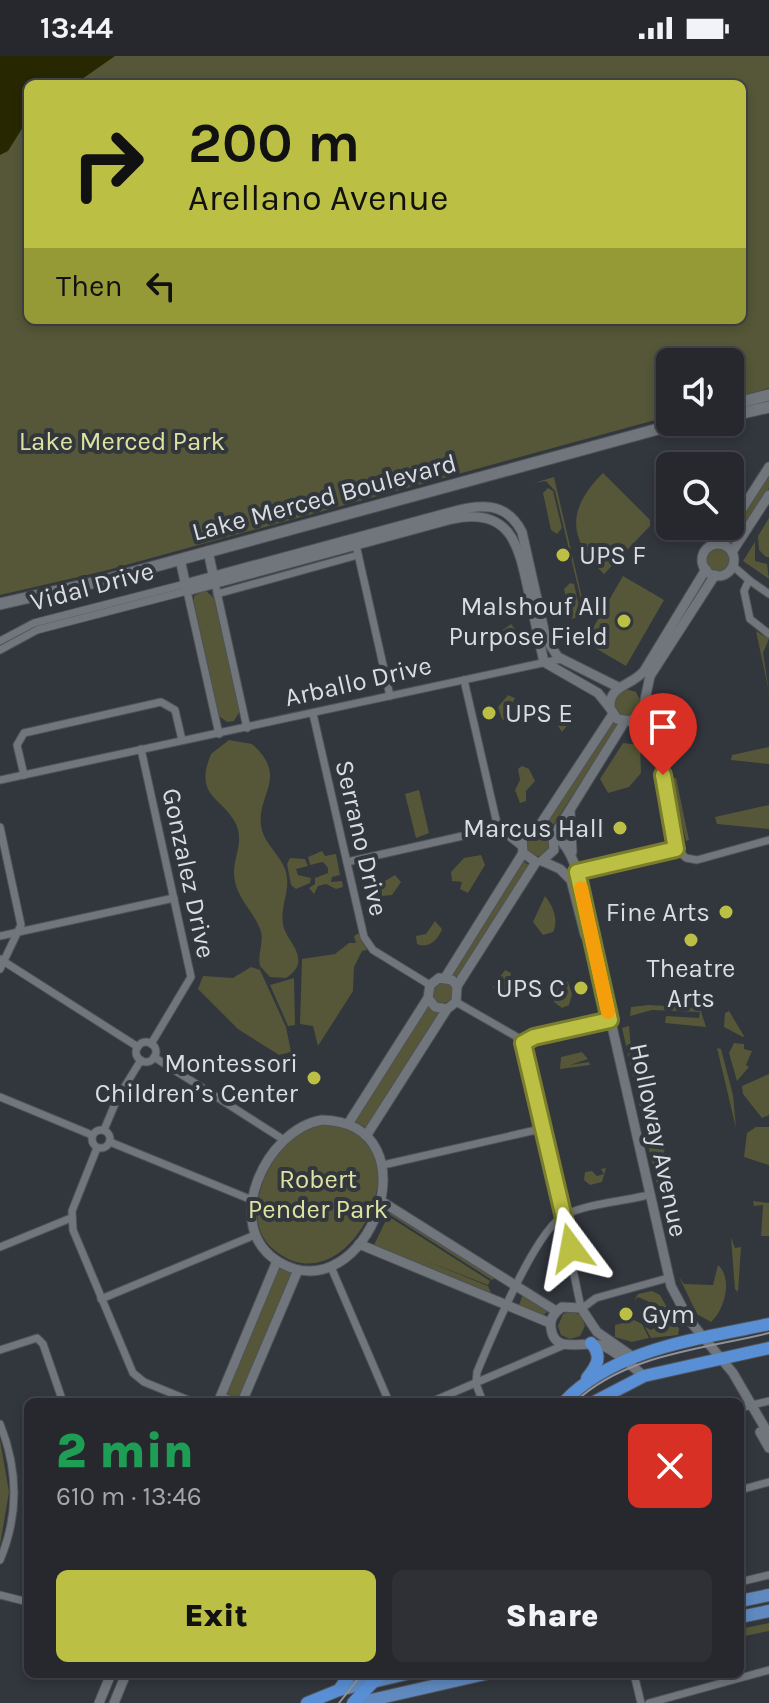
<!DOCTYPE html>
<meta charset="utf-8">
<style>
:root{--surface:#26282e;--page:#2e3036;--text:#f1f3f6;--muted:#a4a6aa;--line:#42444a;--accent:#bbc044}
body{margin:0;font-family:Karla,sans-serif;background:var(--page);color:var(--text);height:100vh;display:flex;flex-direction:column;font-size:30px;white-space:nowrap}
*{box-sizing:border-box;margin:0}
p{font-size:26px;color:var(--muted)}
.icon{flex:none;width:44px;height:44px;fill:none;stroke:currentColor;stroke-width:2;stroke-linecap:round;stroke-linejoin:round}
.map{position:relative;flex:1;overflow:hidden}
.panel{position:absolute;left:24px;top:1342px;width:720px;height:280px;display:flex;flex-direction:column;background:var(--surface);border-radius:12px;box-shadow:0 4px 12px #0003,0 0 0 2px var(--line)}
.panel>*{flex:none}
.hud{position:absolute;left:24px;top:24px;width:722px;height:244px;border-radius:12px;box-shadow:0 4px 12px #0003,0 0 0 2px var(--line);background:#bbc044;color:#111;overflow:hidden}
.buttons{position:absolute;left:656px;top:292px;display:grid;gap:16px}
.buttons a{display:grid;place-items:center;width:88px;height:88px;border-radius:12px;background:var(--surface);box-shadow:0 4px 12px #0003,0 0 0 2px var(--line);font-size:40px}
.pin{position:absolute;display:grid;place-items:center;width:68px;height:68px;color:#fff;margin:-82px -34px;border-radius:50% 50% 50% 0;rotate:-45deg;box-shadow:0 0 8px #0007}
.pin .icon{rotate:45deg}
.me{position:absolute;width:88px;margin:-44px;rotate:347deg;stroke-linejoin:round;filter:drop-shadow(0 0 6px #0008)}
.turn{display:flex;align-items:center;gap:28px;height:168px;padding:0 32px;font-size:36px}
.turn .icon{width:104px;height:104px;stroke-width:2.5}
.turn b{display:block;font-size:56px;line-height:68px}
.then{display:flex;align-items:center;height:76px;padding:0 32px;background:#0003;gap:16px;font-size:30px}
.round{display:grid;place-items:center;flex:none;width:84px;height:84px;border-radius:12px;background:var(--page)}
.head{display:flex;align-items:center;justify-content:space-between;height:136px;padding:0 32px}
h1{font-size:48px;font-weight:800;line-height:60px;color:#1e9e55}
.action{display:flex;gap:16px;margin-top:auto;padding:16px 32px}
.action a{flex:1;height:92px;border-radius:12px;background:var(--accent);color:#111;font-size:32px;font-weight:800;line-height:92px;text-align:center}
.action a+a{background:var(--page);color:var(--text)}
.status{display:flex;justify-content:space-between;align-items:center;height:56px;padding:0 40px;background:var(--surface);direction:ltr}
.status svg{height:22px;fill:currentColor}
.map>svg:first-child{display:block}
</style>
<div class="status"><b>13:44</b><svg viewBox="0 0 49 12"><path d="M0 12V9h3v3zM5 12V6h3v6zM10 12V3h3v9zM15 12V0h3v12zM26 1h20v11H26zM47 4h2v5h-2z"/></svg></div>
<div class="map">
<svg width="769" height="1647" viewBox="0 0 769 1647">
<rect width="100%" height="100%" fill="#32363d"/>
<g fill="#555738" fill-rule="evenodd">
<path d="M0,0h769v332l-39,11v-37h-60v54l-566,155 -104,24zM28,28h714v236h-714z"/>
<path d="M769,416v16l-37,57 -6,-4z"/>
<path d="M603,417l47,47v6l-46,48c-37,-36 -37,-65 -1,-101z"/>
<path d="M554,421l32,138 -1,1 -30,-125 -9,-10 -12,2z"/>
<path d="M548,432l5,3 9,37 -5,6 -6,-4 -8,-37z"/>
<path d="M769,462v39h-3l-7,-7 -1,-14z"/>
<path d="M755,486v19l12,3 2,15 -26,-18z"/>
<circle cx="718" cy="504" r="12"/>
<path d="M623,520l41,24 -38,66 -41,-24z"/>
<path d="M570,527l4,1 7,32 -10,3 -7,-30z"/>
<path d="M205,534l10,9 25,112 -6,10 -7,1 -8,-6 -25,-114v-6z"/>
<path d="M511,568l12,15 -10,9 -13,-16z"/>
<path d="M756,575l13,8 -6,14 6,39z"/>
<path d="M626,633l10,3 5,10 -2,9 -10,6 -11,-3 -5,-11 3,-8z"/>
<path d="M508,639l7,3 -5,10 2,11 -4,3 -6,-3 -4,-12z"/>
<path d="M564,651h8l2,10 -12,15 -4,-6 7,-10z"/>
<path d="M611,665l7,4 -66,102 -5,-4z"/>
<path d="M229,684l23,4c37,33 5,50 9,81 2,18 18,28 24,44 7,20 -5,35 -2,55 2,14 18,25 15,40 -2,6 -6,10 -12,14l-16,-1 -10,-11c-3,-13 5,-25 0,-37 -8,-21 -25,-31 -26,-56 0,-17 10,-31 2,-49 -13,-27 -43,-27 -25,-70z"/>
<path d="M623,687l17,2 1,28 -12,14 -21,6 -8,-14z"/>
<path d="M769,691v17l-38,-4 1,-5z"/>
<path d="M522,710l7,3 6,12 -9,10v10l-6,2 -5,-13 5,-10 -2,-11z"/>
<path d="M671,722h5l13,62 -3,1z"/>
<path d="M419,734l10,43 -13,5 -11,-44z"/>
<path d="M769,749v24l-52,-5 -2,-7z"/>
<circle cx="538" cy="788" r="12"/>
<path d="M322,795l3,5 11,-2 4,21 -8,2 -1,5 11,-1 1,6 -7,2 -10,-5 -8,2 -4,8 -5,-6 6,-4v-6l13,-5v-5l-5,-6 -13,3 -2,-8z"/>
<path d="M481,799l4,10 -17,28 -8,-4 2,-7 -10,-1 -1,-9 13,-14z"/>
<path d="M290,802l15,1 3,7 -12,3 2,6 13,3 -1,5 -14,6 -5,-4 -4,-21z"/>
<path d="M523,805l6,4 -72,112 -5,-3z"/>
<path d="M395,819l6,7 -9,13 -10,1 -2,-12z"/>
<path d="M545,840c8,10 14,24 8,36l-10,3 -10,-13z"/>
<path d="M435,865l7,8c-4,11 -13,20 -25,15l-1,-8 10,-2z"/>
<path d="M359,877l8,17 -5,1 -8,16 -1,24 -35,55 -5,-20 -13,-2 2,-65 33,-5 14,-11h7l-2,-7z"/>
<path d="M251,911l9,3 26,57 5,25 -12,3 -41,-26 -40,-40 5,-13 30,2z"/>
<path d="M505,914l6,3 -3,14 3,-6 -1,4 5,4 -7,-1 -2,9 -7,1 -6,-11z"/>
<path d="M294,922l1,47 -7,1 -18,-41z"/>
<path d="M560,922l8,4 4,12 -3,11 -7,3 -8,-6z"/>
<circle cx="443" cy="936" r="11"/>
<path d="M428,948l12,7 -74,117 -12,-7z"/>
<path d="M649,949l51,3 6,19 -41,-4 1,-7 33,2 1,-6 -48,-2 -22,6 1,-9z"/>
<path d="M729,955l15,25 -1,1 -19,-10 1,-14z"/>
<path d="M629,970l4,46 13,2 -1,37 -4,1 -19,-84z"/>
<path d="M734,987l10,1v5l8,2 -6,14 3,2 -12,14 -8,-28z"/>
<path d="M717,992l4,1 12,46 3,33z"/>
<path d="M582,996l6,7 -18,6 19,-3 1,3 -30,4 1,-12z"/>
<path d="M769,1018v41l-7,3 -19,-24 -1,-8z"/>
<path d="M323,1068c10,2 21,3 30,7 65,31 -9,179 -80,118 -34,-29 -7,-90 22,-113 8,-6 19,-9 28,-12z"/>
<path d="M756,1071h13v38l-25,-8 3,-24z"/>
<path d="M648,1089l17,1 -5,36 5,3 -8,-1z"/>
<path d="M606,1112l-4,14 -12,3 -6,-5 1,-8 7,-1 5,5 7,-2 -3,-5z"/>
<path d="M753,1145l16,2v33h-8l2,-31 -9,1z"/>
<path d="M391,1155l104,67 -3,2 -103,-66z"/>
<path d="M388,1160l102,65 -2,4 -64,-25 64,26 3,7 -117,-48z"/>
<path d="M731,1181l4,11 6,-1 -3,45 -3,-3z"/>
<path d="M718,1209c15,13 7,45 -7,57l-14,-8 -18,-37 5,7 29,1z"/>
<path d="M278,1212l14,5 -54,128 -13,-6z"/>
<path d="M652,1235l8,4 19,34 -1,6 -27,3 -6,-11 6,3 11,-6 -6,-19 -18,-8 -4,4 4,-7z"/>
<path d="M523,1238l23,16 1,2 -3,3 -25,-10z"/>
<path d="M571,1255l10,4 4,11 -5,10 -10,3 -9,-4 -3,-9 5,-12z"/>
<path d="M634,1264l8,4 7,14 -17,4 -17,-5v-12z"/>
<path d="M0,1384l9,52 -9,53z"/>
<path d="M769,1567v8l-29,6v-8z"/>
</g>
<path fill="#272802" d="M0,0h115l-40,28h-47v35l-20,32 -8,4z"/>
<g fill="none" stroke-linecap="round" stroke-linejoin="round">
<g stroke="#4f5358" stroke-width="9">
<g id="minor">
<path d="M356,489l34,151"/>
<path d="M733,510l16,14 -5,11 6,28 19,15"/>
<path d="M749,524l20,14"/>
<path d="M215,527l32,145"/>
<path d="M217,538l141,-39"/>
<path d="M0,585l34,-18 151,-39"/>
<path d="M0,594l37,-20 150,-39 32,143"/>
<path d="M464,624l34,148"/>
<path d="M313,658l51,223 9,13 57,35"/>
<path d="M141,693l50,228 -40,67"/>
<path d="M24,719l-7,-30 7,-12 137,-31 14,8 7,30"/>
<path d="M0,724l561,-121"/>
<path d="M0,771l21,98 -21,44"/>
<path d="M498,772l23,18"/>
<path d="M676,793l10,9 11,2 72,-20"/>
<path d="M347,806l151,-34 31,2"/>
<path d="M577,816l99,-23 -21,-108 -16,-24"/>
<path d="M0,880l174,-38"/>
<path d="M0,903l138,88"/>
<path d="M456,946l61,35 10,12 54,259"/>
<circle cx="146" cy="996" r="10"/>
<path d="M523,987l11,-6 76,-17"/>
<path d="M154,1001l130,83"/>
<path d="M0,1041l92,38"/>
<circle cx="101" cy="1083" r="9"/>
<path d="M104,1074l13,-31 24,-39"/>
<path d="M110,1086l142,58"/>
<path d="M97,1092l-25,63 1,19 60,143 11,9 49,20"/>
<path d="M383,1109l162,-37"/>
<path d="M0,1191l71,-29"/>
<path d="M331,1211l58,135"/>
<path d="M101,1243l154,-64"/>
<path d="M581,1253l15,-11 72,-20"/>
<path d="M0,1294l37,-12 6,6 20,58"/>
<path d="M431,1346l133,-57"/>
<path d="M483,1346l-7,-18 1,-12c13,-31 59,-144 88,-157 22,-11 54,-13 79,-19"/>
<path d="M740,1352l29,-7"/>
<path d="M0,1368c18,45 19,91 0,136"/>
<path d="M740,1434l29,-8"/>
<path d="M740,1526l29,-7"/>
<path d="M0,1539l28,7"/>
<path d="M634,1618l7,29"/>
<path d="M649,1647l120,-33"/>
</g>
</g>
<g stroke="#4f5358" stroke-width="11">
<g id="tertiary">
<path d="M720,487l49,-76"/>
<circle cx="718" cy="504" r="16"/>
<path d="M208,495l6,28"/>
<path d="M732,496l37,-57"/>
<path d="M180,503l7,32 265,-72c60,-13 67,28 77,75 5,22 10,45 15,68l54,31 12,15"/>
<path d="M706,513l-62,102c-12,15 -36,14 -34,37l7,11 13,2 12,-7 8,-38 65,-101"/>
<path d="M185,528l266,-72c29,-8 55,-11 71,20l24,107 12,18 60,30"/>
<path d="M570,755l2,41"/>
<path d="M538,772l75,-114"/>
<path d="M553,781l72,-116"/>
<path d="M542,805l18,8 11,11 14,55"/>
<path d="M542,805l12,-11 -1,-13"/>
<path d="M445,922l78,-125"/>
<path d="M457,930l79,-124 -13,-9 -1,-15 11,-10c25,0 38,23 44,44l94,414 18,34 44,53 36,62"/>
<path d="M322,1064c117,3 45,194 -43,142 -59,-35 -13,-133 43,-142z"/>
<path d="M348,1068l80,-126"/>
<path d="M366,1080l81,-127 9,-7 1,-16 -5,-6 -13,-2 -9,7 -2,13 7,9 12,2"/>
<path d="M381,1145l175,110"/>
<path d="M359,1188l191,79"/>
<path d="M633,1301l-36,-25 -16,-24 -19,-1c-7,5 -13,12 -11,21 3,28 35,11 52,18 15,6 28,20 41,30"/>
<path d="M219,1344l58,-139"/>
<path d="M216,1346l9,-3 10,3"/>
<path d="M242,1346l56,-132"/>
<path d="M760,1376l9,16"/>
<path d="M99,1647l12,-29"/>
<path d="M114,1647l12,-29"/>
</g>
</g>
<g stroke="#4f5358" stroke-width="13">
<g id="secondary">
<path d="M730,349l39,-10"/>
<path d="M730,360l39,-9"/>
<path d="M0,548l101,-23 557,-152 45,-7"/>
</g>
</g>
<g stroke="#4f5358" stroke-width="14">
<g id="primary">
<path d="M740,1545l29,-6"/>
<path d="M740,1561l29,-6"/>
<path d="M339,1634l67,-16"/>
<path d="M358,1647l127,-29"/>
</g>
</g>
<g stroke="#4f5358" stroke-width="14">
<g id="trunk">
<path d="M587,1322c10,-12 16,-22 4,-35"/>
<path d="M564,1346c51,-54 136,-63 205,-78"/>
<path d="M594,1346l50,-26 125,-28"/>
<path d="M307,1647l32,-13 11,-16"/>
<path d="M353,1647l28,-29"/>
</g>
</g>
<use href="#minor" stroke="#71767d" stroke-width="7"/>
<use href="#tertiary" stroke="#71767d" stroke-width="9"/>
<use href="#secondary" stroke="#71767d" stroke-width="11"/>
<use href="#primary" stroke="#5f89bf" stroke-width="12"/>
<use href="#trunk" stroke="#598fd5" stroke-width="12"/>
<g stroke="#8f9298" stroke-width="2">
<path d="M575,1346c51,-48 129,-53 194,-69"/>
<path d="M339,1647l23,-29"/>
</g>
</g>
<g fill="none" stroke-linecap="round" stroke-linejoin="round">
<g stroke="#7a7d2c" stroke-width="20">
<path id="route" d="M571,1192l-48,-205 11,-6 76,-17 -33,-148 99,-23 -13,-74"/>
</g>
<use href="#route" stroke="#bbc044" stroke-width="14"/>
<path stroke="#f59e0b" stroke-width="14" d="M581,832l27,124"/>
</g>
<g fill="#bbc044" stroke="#32363d" stroke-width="3">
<circle cx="563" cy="499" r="8"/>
<circle cx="624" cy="565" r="8"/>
<circle cx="489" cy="657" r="8"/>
<circle cx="620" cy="772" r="8"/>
<circle cx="726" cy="856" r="8"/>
<circle cx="691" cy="884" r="8"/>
<circle cx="581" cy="932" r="8"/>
<circle cx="314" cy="1022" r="8"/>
<circle cx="626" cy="1258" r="8"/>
</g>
<g text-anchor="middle" stroke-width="8" stroke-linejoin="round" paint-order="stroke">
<g font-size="26" fill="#dee2a0" stroke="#32363d">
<text x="122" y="394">Lake Merced Park</text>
<text x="318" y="1132">Robert<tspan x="318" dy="30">Pender Park</tspan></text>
</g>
<g font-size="26" fill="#d9dce0" stroke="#32363d">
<text transform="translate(324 441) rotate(-15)" y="9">Lake Merced Boulevard</text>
<text transform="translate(92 530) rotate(-15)" y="9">Vidal Drive</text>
<text transform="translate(358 625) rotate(-13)" y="9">Arballo Drive</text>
<text transform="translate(362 782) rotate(77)" y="9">Serrano Drive</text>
<text transform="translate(189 817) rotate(78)" y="9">Gonzalez Drive</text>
<text transform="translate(659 1084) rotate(78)" y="9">Holloway Avenue</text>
</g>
<g font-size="26" fill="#d9dce0" stroke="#32363d" text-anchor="end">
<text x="579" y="508" text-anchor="start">UPS F</text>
<text x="608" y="559">Malshouf All<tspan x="608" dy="30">Purpose Field</tspan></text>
<text x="505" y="666" text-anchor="start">UPS E</text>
<text x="604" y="781">Marcus Hall</text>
<text x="710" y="865">Fine Arts</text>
<text x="691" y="921" text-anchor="middle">Theatre<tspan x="691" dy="30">Arts</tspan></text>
<text x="565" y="941">UPS C</text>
<text x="298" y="1016">Montessori<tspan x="298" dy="30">Children’s Center</tspan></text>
<text x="642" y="1267" text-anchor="start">Gym</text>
</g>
</g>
</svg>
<div class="buttons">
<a><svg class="icon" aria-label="sound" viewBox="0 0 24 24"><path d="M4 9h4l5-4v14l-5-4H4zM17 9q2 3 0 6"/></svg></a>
<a><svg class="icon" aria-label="search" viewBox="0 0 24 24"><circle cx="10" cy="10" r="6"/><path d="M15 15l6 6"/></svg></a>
</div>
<div class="pin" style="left:663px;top:719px;background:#d93025"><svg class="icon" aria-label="arrive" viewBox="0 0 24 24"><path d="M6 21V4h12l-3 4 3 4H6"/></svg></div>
<svg class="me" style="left:571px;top:1192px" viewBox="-20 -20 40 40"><path d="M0-17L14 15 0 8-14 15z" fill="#bbc044" stroke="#fff" stroke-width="4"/></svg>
<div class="hud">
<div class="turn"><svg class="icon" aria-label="right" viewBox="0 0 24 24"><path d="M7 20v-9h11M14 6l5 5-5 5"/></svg><div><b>200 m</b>Arellano Avenue</div></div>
<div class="then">Then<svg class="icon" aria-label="left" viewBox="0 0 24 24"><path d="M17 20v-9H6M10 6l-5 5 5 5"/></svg></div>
</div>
<section class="panel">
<div class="head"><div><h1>2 min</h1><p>610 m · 13:46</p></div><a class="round" style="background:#d93025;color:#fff"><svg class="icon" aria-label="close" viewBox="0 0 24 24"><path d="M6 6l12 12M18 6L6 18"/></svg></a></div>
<div class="action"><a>Exit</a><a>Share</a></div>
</section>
</div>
